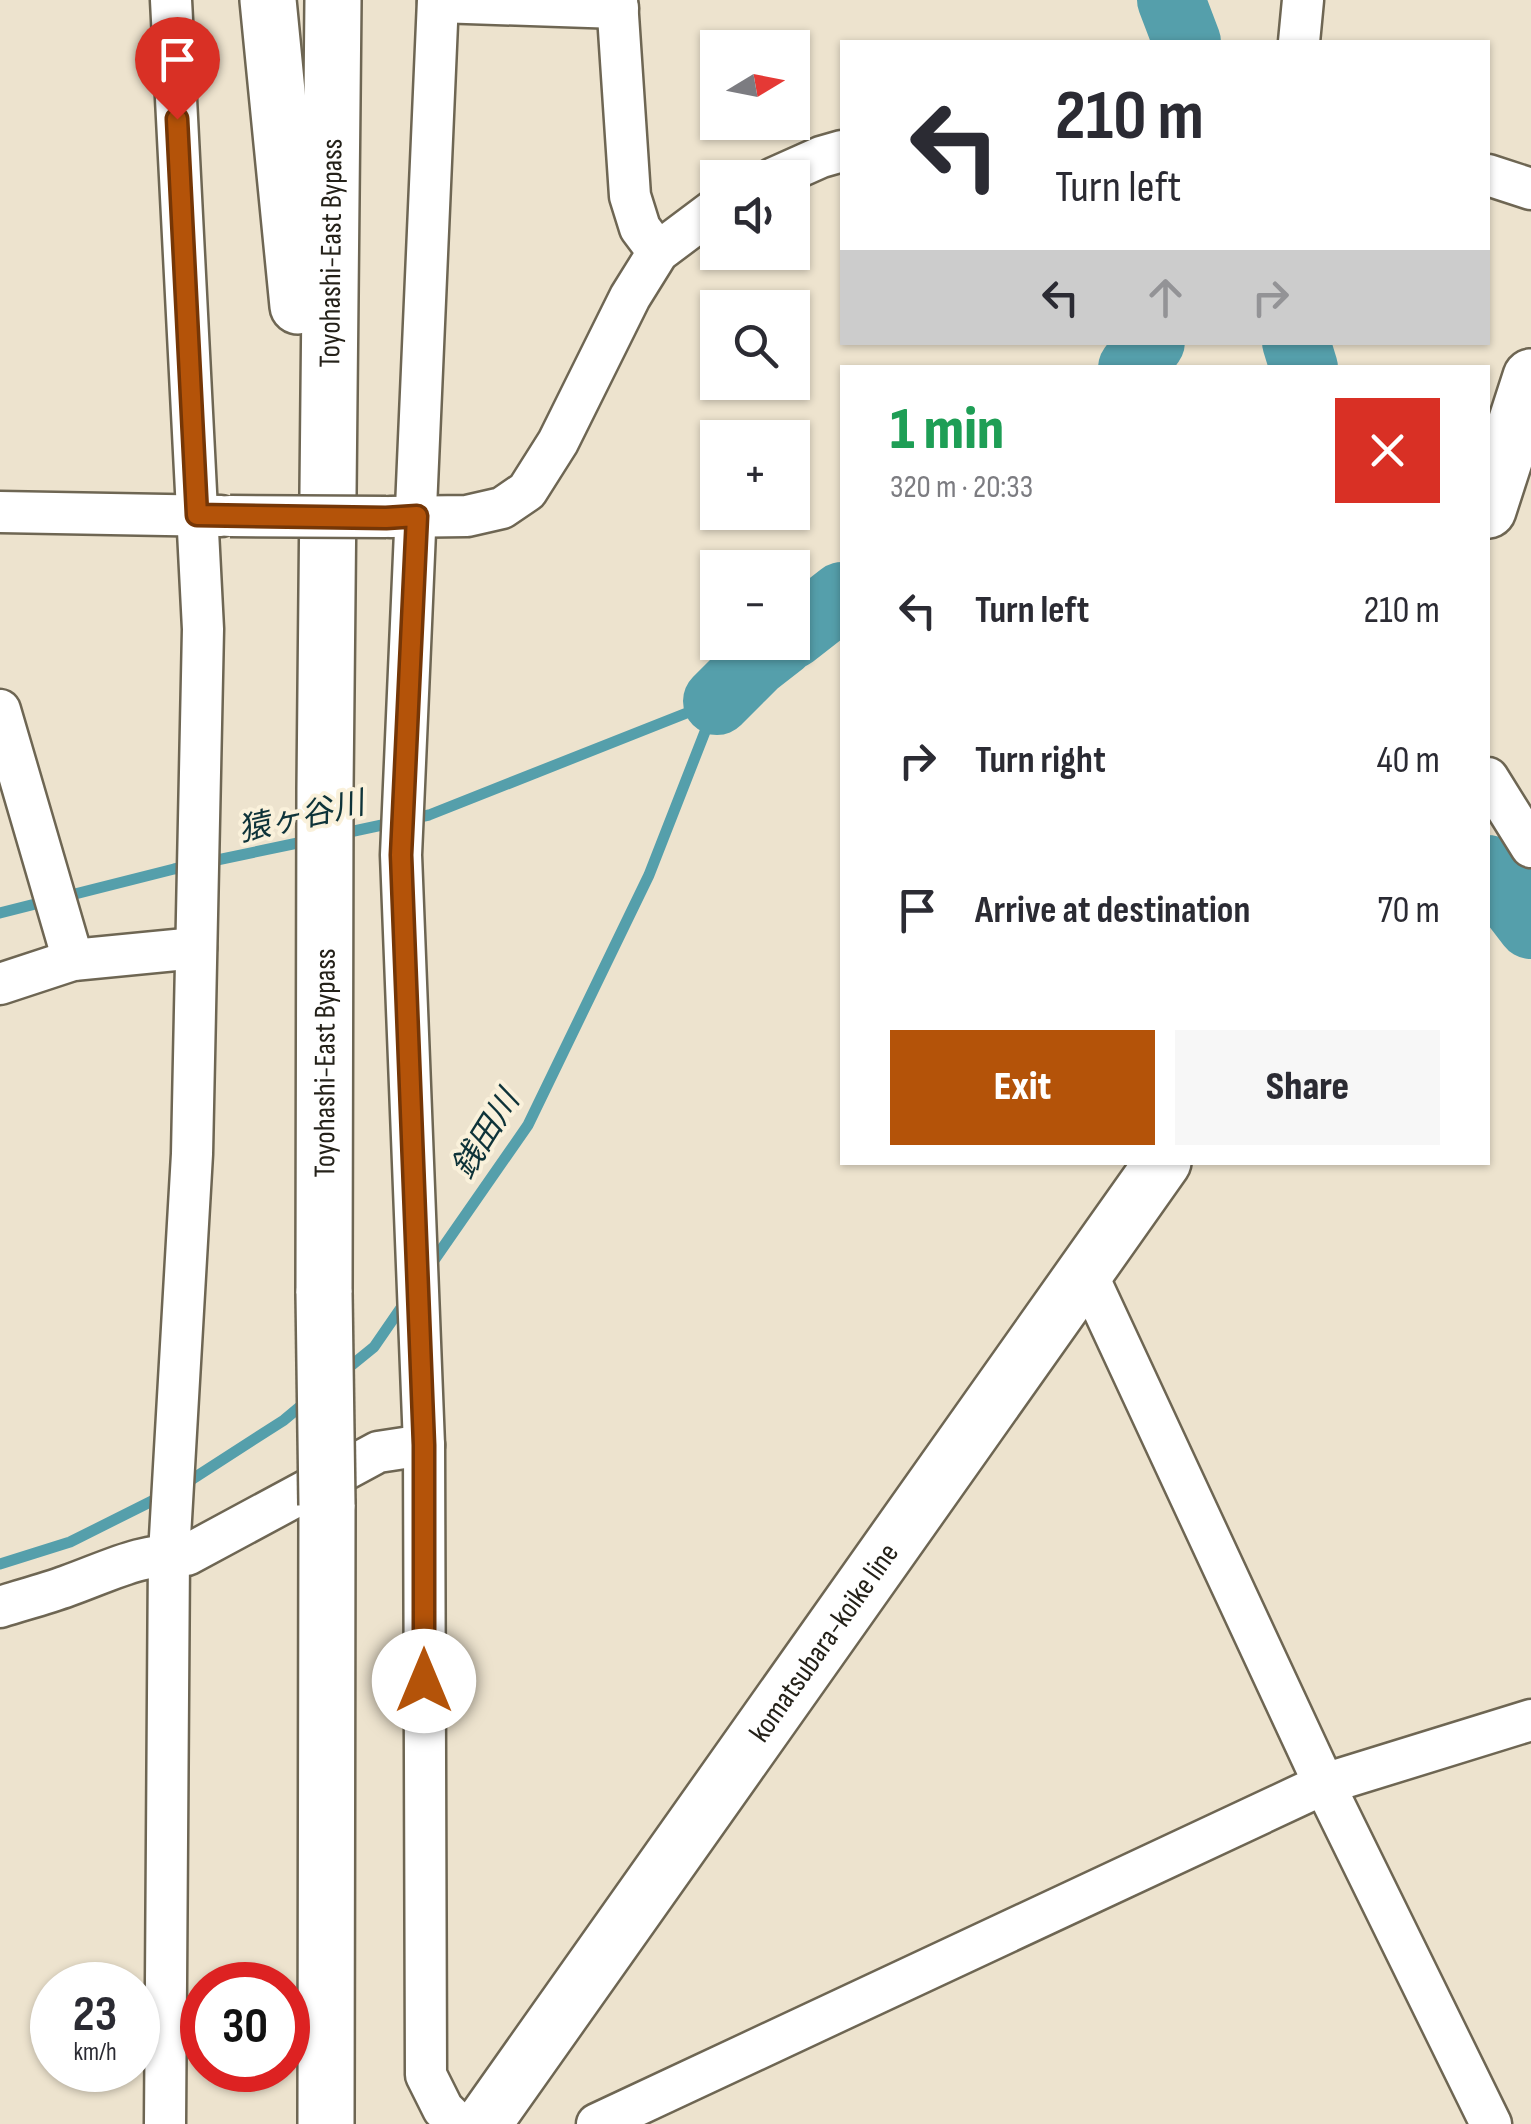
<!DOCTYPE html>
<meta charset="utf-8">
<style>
:root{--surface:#fff;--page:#f7f7f7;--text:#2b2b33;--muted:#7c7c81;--accent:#b45309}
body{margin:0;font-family:"Sofia Sans Condensed","Noto Sans JP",sans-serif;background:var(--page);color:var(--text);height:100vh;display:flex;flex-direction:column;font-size:38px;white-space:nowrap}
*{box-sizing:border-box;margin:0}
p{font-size:32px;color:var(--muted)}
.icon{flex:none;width:55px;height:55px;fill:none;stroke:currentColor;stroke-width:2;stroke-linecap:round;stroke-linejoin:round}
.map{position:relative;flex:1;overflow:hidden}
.side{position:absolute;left:840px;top:365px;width:650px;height:800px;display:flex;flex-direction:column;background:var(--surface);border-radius:0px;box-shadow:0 2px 8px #0004}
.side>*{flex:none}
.top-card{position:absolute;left:840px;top:40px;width:650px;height:305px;border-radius:0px;box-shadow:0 2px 8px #0004;background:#fff;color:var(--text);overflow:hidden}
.needle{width:65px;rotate:80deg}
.fabs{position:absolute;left:700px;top:30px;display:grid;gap:20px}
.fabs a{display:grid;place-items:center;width:110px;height:110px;border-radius:0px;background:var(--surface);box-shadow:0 2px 8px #0004;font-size:50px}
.speed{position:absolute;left:30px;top:1962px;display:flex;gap:20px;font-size:50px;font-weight:700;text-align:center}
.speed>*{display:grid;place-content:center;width:130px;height:130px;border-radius:50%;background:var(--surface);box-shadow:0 2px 8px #0004;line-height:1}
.speed small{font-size:25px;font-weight:400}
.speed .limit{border:15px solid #d22;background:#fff;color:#111}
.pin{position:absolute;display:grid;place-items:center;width:85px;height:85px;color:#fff;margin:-102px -42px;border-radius:50% 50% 50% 0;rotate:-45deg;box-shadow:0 0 10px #0007}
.pin .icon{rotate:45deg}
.me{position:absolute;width:110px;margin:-55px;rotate:0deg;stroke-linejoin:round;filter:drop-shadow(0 0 8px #0008)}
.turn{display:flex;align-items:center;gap:35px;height:210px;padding:0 50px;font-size:45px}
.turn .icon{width:130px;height:130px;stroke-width:2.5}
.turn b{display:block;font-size:70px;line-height:85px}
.lanes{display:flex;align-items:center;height:95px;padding:0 50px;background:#0003;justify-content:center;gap:50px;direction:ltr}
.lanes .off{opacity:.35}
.round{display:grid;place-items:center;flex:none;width:105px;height:105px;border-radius:0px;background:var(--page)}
.head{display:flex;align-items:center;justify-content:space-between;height:170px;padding:0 50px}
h1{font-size:60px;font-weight:800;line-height:75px;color:#1e9e55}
.cta{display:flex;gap:20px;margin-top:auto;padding:20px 50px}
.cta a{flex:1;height:115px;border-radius:0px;background:var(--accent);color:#fff;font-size:40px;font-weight:800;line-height:115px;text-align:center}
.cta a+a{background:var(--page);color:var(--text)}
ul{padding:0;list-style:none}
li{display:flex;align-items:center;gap:30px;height:150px;padding:0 50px}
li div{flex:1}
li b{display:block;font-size:38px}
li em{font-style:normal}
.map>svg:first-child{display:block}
</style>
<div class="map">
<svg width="1531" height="2124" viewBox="0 0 1531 2124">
<rect width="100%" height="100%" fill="#ede3ce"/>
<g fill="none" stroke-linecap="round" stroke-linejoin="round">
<g stroke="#559fab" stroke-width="11">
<path d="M340,834l89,-19 288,-114"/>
<path d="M0,913l174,-44 138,-29"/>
<path d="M430,1266l98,-141 121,-250 68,-174"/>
<path d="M342,1373l32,-26 31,-45"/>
<path d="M183,1485l101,-65 24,-20"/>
<path d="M0,1564l70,-22 92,-46"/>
</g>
<g stroke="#559fab" stroke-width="68">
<path d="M1171,0l16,42"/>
<path d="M1296,342l8,26"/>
<path d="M1132,368l19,-26"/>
<path d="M792,635l50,-39"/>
<path d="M717,701l38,-38 27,-21"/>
<path d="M1488,869l43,56"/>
</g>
<g stroke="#6e6653" stroke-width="45">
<g id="street">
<path d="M438,0l-37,855 23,590 2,630 17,34 15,15"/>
<path d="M617,0l13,196 10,32 18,24"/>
<path d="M438,2l180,6"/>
<path d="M1299,42l4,-42"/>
<path d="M1488,175l43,14"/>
<path d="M774,178l47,-21 21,-6"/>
<path d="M0,512l221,4"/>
<path d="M390,517l77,-1 35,-8 25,-17 31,-49 72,-145 28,-45 60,-45"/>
<path d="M0,710l73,250"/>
<path d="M1488,778l43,69"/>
<path d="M0,984l73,-24 123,-12"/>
<path d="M1086,1272l238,512 167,340"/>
<path d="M0,1607c22,-7 45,-13 67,-21 40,-14 76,-34 120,-31l191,-103 46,-7"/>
<path d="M165,2124l4,-570 23,-400 11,-525 -32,-629"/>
<path d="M597,2124l727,-340 207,-64"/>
</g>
</g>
<g stroke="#6e6653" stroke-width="60">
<g id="secondary">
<path d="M1488,510l43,-133"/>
<path id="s1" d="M483,2124l680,-962"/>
</g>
</g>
<g stroke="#6e6653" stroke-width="60">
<g id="highway">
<path d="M268,0l30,306"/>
<path id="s2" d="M324,1293l1,-504 8,-789"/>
<path d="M326,2124l1,-619"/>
</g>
</g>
<use href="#street" stroke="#fff" stroke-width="40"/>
<use href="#secondary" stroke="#fff" stroke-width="55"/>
<use href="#highway" stroke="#fff" stroke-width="55"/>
<g stroke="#6e6653" stroke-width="45" stroke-linecap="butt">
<path id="street-bridge" d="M230,516l156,1"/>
</g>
<g stroke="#6e6653" stroke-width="60" stroke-linecap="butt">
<path id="highway-bridge" d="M324,1293l3,212"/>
</g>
<use href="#street-bridge" stroke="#fff" stroke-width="40"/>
<use href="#highway-bridge" stroke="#fff" stroke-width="55"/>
</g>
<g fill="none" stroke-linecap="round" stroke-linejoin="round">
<g stroke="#753606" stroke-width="25">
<path id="route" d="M177,119l20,396 189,3 31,-2 -16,339 23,590v236"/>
</g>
<use href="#route" stroke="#b45309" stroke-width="18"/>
</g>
<g text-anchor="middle" stroke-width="8" stroke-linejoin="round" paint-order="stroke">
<g font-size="30" fill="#242119" stroke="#faf1db">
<text dy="10" stroke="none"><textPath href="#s2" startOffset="1040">Toyohashi-East Bypass</textPath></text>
<text dy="10" stroke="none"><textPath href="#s2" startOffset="230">Toyohashi-East Bypass</textPath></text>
<text dy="10" stroke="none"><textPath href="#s1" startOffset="590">komatsubara-koike line</textPath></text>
</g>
<g font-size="32" font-style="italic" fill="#0e3339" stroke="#faf1db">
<text transform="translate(301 816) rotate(-13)" y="11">猿ヶ谷川</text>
<text transform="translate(485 1134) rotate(-58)" y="11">銭田川</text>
</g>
</g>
</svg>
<div class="fabs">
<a><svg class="needle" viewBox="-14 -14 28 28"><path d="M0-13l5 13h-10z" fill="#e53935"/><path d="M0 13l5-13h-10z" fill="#7c7c81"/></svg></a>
<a><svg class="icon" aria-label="sound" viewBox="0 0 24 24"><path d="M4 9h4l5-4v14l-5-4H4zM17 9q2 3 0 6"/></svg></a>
<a><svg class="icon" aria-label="search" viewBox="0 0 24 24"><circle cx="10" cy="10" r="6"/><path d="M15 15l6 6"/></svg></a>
<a>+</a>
<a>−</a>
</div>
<div class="speed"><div>23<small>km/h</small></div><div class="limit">30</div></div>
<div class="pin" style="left:177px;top:119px;background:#d93025"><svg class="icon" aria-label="arrive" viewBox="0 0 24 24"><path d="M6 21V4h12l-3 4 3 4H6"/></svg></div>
<svg class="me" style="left:424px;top:1681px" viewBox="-20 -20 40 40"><circle r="19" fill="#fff"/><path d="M0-13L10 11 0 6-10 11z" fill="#b45309"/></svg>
<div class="top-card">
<div class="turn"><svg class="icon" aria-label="left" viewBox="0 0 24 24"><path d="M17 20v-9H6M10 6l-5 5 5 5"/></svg><div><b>210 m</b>Turn left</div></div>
<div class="lanes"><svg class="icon" aria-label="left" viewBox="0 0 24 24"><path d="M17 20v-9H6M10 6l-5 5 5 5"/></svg><svg class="icon off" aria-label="ahead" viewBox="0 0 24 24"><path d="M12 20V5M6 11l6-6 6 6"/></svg><svg class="icon off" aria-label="right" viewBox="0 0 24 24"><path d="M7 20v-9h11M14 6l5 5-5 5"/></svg></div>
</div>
<section class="side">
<div class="head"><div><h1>1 min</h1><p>320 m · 20:33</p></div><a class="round" style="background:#d93025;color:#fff"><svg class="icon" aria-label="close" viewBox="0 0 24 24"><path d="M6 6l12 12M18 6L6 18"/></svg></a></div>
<ul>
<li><svg class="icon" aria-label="left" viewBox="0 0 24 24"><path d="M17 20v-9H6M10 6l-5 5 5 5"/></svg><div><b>Turn left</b></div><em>210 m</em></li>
<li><svg class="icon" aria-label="right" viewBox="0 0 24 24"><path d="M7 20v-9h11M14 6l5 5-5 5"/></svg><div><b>Turn right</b></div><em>40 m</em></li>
<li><svg class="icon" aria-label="arrive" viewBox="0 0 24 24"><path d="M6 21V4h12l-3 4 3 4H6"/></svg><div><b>Arrive at destination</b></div><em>70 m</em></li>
</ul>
<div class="cta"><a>Exit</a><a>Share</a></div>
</section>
</div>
